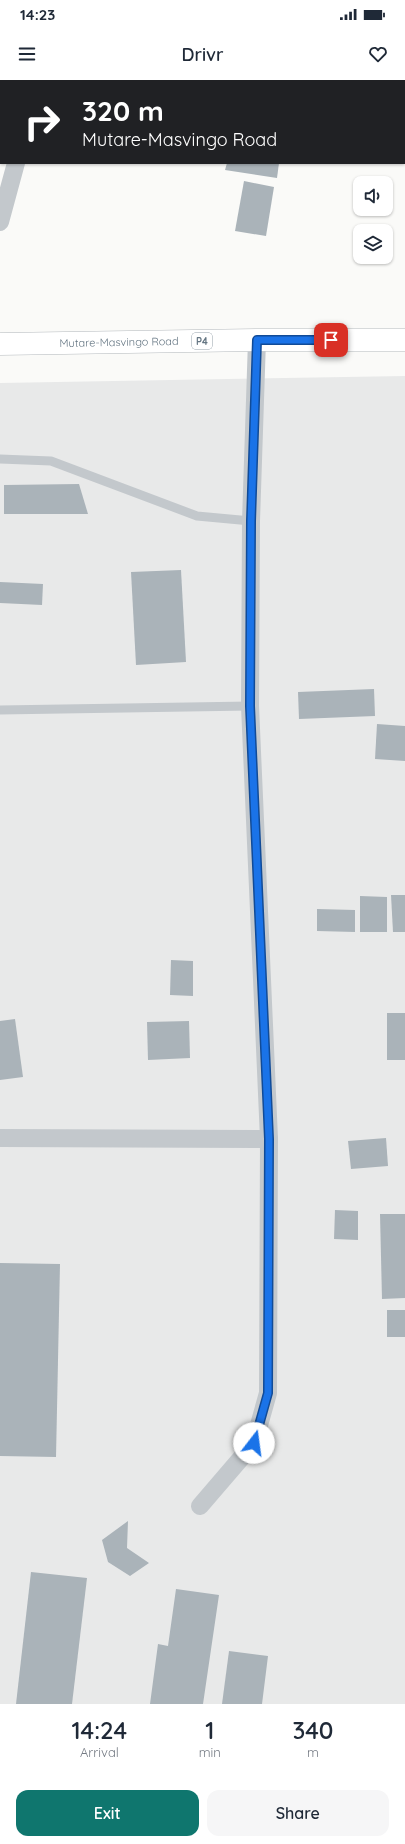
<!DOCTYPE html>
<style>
:root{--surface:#fff;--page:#f6f6f7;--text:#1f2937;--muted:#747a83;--accent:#0f766e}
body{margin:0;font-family:Quicksand,sans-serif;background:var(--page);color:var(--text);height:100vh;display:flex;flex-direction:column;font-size:15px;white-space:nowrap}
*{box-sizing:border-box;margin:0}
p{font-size:13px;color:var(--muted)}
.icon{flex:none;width:22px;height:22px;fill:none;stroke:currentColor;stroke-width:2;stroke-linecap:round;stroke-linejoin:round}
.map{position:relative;height:1624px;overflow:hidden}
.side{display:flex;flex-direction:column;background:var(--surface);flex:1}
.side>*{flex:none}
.hud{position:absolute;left:0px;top:0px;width:405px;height:84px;box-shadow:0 1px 3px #0004;background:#202124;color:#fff;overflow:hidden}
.controls{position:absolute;left:353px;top:96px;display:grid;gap:8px}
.controls a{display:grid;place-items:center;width:40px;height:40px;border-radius:8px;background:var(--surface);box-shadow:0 1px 3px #0004;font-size:20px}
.pin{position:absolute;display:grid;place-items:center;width:34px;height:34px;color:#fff;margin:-17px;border-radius:8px;box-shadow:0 2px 6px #0006}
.me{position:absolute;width:44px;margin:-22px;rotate:15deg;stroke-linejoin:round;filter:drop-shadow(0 0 3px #0008)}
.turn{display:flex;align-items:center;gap:14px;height:84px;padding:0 16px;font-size:18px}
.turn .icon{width:52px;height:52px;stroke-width:2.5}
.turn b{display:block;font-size:28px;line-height:34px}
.eta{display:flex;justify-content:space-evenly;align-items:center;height:68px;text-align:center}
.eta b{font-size:24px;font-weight:600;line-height:28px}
.action{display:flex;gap:8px;margin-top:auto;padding:8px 16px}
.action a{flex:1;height:46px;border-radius:12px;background:var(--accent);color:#fff;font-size:16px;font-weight:600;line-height:46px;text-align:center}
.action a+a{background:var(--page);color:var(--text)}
.status{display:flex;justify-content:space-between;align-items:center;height:28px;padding:0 20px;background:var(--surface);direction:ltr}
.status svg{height:11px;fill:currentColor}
header{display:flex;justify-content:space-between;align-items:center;height:52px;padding:0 16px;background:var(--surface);font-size:18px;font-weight:600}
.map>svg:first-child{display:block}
</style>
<div class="status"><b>14:23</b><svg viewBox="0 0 49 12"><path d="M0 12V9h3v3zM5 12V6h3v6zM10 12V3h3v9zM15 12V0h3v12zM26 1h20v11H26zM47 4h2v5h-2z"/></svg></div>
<header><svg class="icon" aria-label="menu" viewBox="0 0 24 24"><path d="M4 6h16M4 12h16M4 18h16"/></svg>Drivr<svg class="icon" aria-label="heart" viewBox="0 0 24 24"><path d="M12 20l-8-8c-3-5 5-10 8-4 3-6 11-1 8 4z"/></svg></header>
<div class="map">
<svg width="405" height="1624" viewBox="0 0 405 1624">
<rect width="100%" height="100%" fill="#fafaf8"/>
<path fill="#e8e9e9" d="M405,296v1328h-405v-1321z"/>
<g fill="#aab3b9">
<path d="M227,83h52l-2,15 -52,-8z"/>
<path d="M244,101l30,6 -8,49 -31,-5z"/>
<path d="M79,404l9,30h-84v-29z"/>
<path d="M181,490l5,92 -50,3 -5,-93z"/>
<path d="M0,502l43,2 -1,21 -42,-2z"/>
<path d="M374,609l1,27 -76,3 -1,-27z"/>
<path d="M377,644l28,2v35l-30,-2z"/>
<path d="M391,815h14v37h-12z"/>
<path d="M360,816l27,1v35h-27z"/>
<path d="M317,829l38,1v22l-38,-1z"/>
<path d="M171,880l22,1v35l-23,-1z"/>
<rect x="387" y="933" width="18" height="47"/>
<path d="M15,939l8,58 -23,3v-59z"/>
<path d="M189,941l1,37 -42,2 -1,-38z"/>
<path d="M386,1058l2,28 -37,3 -3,-28z"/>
<path d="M335,1130l23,1v29l-24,-1z"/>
<path d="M380,1134h25v84l-23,1z"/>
<path d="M0,1183l60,1 -4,193 -56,-1z"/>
<rect x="387" y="1230" width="18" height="27"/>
<path d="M128,1441l-1,27 22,15 -19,13 -22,-14 -6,-22z"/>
<path d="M31,1492l56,6 -15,126h-56z"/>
<path d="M176,1509l43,6 -16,109h-53l8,-60 10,2z"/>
<path d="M229,1571l39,5 -6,48h-40z"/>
</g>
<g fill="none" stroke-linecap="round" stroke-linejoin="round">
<g stroke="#b4b9bd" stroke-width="23">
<path id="highway" d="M0,264l257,-4h148"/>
</g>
<g stroke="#c3c8cc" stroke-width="9">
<path d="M0,379l51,2 146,55 54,5"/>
<path d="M0,630l250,-4"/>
</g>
<g stroke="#c3c8cc" stroke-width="18">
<path d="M39,1v-1"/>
<path d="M0,142l16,-59"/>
<path d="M0,1058l269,1"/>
<path d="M200,1426l54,-63 14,-50 1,-254 -19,-433 1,-185 6,-181"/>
</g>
<use href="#highway" stroke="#fff" stroke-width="22"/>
</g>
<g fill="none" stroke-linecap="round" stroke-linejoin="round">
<g stroke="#114b97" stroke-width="10">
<path id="route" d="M254,1363l14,-50 1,-254 -19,-433 1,-185 6,-181h74"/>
</g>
<use href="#route" stroke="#1a73e8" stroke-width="7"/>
</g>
<g text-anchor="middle" stroke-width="4" stroke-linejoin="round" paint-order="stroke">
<rect fill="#fff" stroke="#939fa8" stroke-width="1" x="192" y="253" width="20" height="16" rx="3"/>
<g font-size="10" font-weight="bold" fill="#657683">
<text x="202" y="265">P4</text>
</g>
<g font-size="11" fill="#657683" stroke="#fff">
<text transform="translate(119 262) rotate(-1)" y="4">Mutare-Masvingo Road</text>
</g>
</g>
</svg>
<div class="controls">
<a><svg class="icon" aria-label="sound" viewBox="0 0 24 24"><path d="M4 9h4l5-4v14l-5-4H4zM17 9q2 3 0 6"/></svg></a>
<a><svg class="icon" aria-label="layers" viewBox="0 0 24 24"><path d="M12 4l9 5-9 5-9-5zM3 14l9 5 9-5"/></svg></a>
</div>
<div class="pin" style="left:331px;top:260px;background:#d93025"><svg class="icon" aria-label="arrive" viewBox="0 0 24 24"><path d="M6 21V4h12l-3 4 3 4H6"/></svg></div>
<svg class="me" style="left:254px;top:1363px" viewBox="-20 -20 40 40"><circle r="19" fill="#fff"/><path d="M0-13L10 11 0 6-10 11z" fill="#1a73e8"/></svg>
<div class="hud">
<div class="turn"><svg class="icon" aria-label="right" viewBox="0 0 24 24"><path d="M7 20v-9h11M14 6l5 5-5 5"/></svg><div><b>320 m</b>Mutare-Masvingo Road</div></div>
</div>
</div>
<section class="side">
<div class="eta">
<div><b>14:24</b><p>Arrival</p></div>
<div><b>1</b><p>min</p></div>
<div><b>340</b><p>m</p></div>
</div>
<div class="action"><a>Exit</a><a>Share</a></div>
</section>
